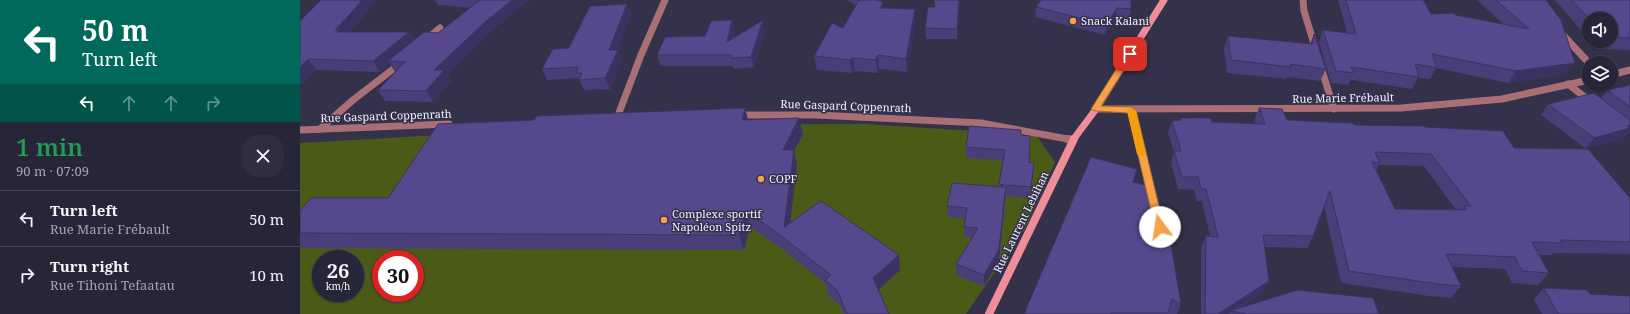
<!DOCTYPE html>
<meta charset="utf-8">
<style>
:root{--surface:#272538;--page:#2f2d40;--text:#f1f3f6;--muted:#a4a5ae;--line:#434253}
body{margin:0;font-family:"Noto Serif",serif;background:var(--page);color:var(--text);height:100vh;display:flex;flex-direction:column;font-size:15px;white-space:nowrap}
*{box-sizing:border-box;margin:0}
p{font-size:13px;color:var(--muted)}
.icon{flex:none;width:22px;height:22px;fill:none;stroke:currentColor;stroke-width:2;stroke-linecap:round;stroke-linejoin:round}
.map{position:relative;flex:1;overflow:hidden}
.side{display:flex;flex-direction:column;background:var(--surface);width:300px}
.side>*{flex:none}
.top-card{background:#00695c;color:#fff;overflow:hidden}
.tools{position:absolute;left:1282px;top:12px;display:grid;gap:8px}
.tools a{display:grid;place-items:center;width:36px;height:36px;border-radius:50%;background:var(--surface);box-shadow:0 1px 3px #0004,0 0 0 1px var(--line);font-size:20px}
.speed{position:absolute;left:12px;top:250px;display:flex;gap:8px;font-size:20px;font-weight:700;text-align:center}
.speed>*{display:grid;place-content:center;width:52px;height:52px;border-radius:50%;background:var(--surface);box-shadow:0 1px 3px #0004,0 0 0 1px var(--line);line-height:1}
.speed small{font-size:10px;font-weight:400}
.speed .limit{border:6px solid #d22;background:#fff;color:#111}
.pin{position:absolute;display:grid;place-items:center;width:34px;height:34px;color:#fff;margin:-17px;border-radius:8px;box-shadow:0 2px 6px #0006}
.me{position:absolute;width:44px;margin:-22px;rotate:346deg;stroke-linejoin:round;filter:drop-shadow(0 0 3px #0008)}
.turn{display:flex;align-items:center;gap:14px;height:84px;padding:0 16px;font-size:18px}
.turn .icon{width:52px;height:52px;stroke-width:2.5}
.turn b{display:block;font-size:28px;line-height:34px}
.lanes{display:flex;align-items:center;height:38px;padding:0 16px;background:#0003;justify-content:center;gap:20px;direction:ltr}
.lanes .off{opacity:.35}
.round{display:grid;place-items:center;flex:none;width:42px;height:42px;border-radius:16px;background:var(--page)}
.head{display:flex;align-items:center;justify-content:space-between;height:68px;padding:0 16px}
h1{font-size:24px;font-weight:600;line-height:30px;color:#1e9e55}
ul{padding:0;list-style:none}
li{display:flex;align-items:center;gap:12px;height:56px;padding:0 16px;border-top:1px solid var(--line)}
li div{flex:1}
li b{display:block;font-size:15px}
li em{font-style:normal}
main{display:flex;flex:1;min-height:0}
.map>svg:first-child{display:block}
</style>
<main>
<section class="side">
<div class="top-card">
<div class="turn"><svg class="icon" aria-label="left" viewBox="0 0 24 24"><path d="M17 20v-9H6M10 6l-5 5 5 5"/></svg><div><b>50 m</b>Turn left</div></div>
<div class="lanes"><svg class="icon" aria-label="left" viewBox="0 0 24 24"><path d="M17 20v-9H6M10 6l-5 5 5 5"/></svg><svg class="icon off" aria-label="ahead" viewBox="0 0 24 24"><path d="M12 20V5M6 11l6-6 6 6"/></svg><svg class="icon off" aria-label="ahead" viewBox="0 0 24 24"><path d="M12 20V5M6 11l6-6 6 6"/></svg><svg class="icon off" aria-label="right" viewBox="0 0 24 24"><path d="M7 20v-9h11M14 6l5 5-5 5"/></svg></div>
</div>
<div class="head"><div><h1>1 min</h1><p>90 m · 07:09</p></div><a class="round"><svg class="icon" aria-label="close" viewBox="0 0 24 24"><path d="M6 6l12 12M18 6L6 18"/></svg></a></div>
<ul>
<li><svg class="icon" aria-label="left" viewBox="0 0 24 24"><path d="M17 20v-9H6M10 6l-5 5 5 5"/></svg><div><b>Turn left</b><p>Rue Marie Frébault</p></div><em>50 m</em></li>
<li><svg class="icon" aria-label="right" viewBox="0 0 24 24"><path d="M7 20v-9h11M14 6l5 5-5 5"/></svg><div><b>Turn right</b><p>Rue Tihoni Tefaatau</p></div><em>10 m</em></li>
</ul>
</section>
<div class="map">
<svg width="1330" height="314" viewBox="0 0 1330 314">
<rect width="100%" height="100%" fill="#34314a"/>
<path fill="#4a5b17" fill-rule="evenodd" d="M565,124l171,11 19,27 -29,65 -60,87h-666v-171l316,-18zM21,259h34v34h-34zM81,259h34v34h-34z"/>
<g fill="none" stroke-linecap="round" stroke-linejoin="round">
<g stroke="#aa6f75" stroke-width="7">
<path d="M1003,0l1,11 11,36"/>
<path d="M1261,33l28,30"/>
<path d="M126,40l14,-12"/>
<path d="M1020,64l14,45"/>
<path d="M1311,75l19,-5"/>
<path d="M1268,84l23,18"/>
<path d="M796,109l305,-1 101,-9 87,-19"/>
<path d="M831,110l7,30"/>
<path d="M436,115h81l164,8 92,17"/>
<path d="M317,118l24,-63 24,-55"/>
<path d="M20,129l33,-29 48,-37"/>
<path d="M0,130l149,-6"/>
</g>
<g stroke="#aa6f75" stroke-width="8">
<path d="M767,139l6,1"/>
<path d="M838,139l22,88"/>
</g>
<path stroke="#ed8e98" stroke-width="7" d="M773,140l23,-31 68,-109"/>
<path stroke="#ed8e98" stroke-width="8" d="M689,314l85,-175"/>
</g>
<g fill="#493e78" fill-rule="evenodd">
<path d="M21,0h55l-17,22 -9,10h59l5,8 24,-7 33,-25 -33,-3 -3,-5h94l-39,32 -43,42 4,7 -18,21 -48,-1 -7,-11 17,-18 -5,-8 -10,8 -63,-2 -17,15v-64z"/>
<path d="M546,0h35l-1,1 3,1v6l32,14 -8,50 -28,-3 -2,4 -22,-2 -3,2 -35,-3 -3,-14 29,-28 13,-23z"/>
<path d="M660,0l-3,39h-31l-1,-11 10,-21z"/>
<path d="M741,0l90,9 -2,10 -13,-1 -11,17 -70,-18 1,-10z"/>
<path d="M1038,0h85l8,14 72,10 -26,-24h69l20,74 -58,9 -72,-15 -6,11 -12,-1 -6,11 -61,-9 -3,5 -17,-2 -12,-41 4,-12 24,3z"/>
<path d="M1255,0h75v50l-33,-1 -7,-8h21v-22h-22v20z"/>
<path d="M327,4l4,11 -14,35 5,10 -12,29 -26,1 -6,-12 -31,2 -5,-11z"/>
<path d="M434,30l-1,8 32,-8 -11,37 -20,2 -1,-3h-72l-4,-11 48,-19z"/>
<path d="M1014,34l12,35 -6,12 -33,-4 -1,2 -59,-6 -3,-25 4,-12 82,8z"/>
<path d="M1330,85v46l-8,8 -37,9 -44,-33 7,-11 53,-6 6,-8z"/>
<path d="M959,108l28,12 68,5 70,2 89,21 116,50v56l-76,-1 -3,2h-12l10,18 -11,12 -26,-2 -7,-14 -53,-2 9,19 -10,12 -22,-2 -88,-13 -17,-77 -11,30 -6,12 -42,-1 -2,46 -23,15 139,6h-178v-66l5,-12h4l-8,-35h-5l-3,-11 -16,-1 -7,-26 3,-11 -6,-19 4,-12 8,-1v-2l32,4 43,2 -1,-4zM1079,165l45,1 32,44 -61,-1 -19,-38z"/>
<path d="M448,120l55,14 -9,17 3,14 -7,58 110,47 -22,20 11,24h-45l-4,-9 -12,-10 -2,-11 -45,-36 -31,-21 -6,23 -444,-2v-37l88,-13z"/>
<path d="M721,135l12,38 -3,25 -24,-2 -7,64 -15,26 -28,-11v-11l16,-26 -8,-1v-10l2,-8 -18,-2 -1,-11 52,-19 4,-27 -37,-2v-11z"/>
<path d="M837,169l-3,13 17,32 -5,17 35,73 -4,10h-152z"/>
<path d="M1244,288l46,6 40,20h-88l-8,-15z"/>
</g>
<g fill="#3c3262">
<path d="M62,0h14l-17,22 -15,16 -9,-8z"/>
<path d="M212,0h17l-39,32 -43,42 4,7 -18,21 -7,-11 8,-21 51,-48z"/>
<path d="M659,0h1l-3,39v-10z"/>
<path d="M583,2l1,12 -4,-6z"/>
<path d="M327,4l4,11 -17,43 4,-8 4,10 -12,29 -5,-11 4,-28z"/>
<path d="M817,8l-1,10 -11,17 2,-10z"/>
<path d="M615,9v13l-8,50 -1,-13z"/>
<path d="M432,20l2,10 -5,22 -2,-10z"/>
<path d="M463,20l2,10 -11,37 -3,-10z"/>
<path d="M109,32l6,10 -27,19 2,3 -10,8 -7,-11z"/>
<path d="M578,55l1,14 -2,4 -1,-13z"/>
<path d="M553,58l2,13 -3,2 -2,-13z"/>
<path d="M8,59l9,11 -17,15v-18z"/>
<path d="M1275,63l-9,11 -58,9 8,-12z"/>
<path d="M445,108l4,15 -7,-3z"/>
<path d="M499,118l4,16 -9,17 3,14 -9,76 -4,-14 -1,-77z"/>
<path d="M1330,125v6l-8,8 -37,9 9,-10z"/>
<path d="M837,169l-4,16v-3z"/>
<path d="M706,185l-7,75 -15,26v-11z"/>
<path d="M855,198l-4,16 -10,32 4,-15z"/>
<path d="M446,211l4,16 -6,23 -5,-15z"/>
<path d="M599,255l1,15 -25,23 -2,-15z"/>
<path d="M969,281l-6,12 -29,19 -4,-1 -1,3h-11z"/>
</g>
<g fill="#55488c" stroke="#3c3262" fill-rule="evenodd">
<path d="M21,0h41l-10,12 -17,18h4l-2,2h72l-36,29 -65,-2 -8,8v-46z"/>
<path d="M180,0h32l-27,22 -51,48h10l-18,21 -48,-1 27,-28 -17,-1 36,-29 14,1z"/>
<path d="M559,0h16l8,2 -3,6 35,1 -9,50 -28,-4 -2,5 -23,-2 -3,2 -36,-4 18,-33 11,5z"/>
<path d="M634,0h25l-2,29 -32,-1 3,-21h7z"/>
<path d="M741,0h90v9l-14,-1 -10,17 -71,-18z"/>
<path d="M1046,0h77l8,14 22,-1 3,2 73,14 -33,-29h50l15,20 14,43 -59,8 -84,-17 5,14 -22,-4 4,13 -68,-10 3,6 -18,-2 -13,-41 33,4z"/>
<path d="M1272,0h58v38l-19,-1v-18h-22z"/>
<path d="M327,4l-18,46h9l-13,28 -26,2 3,-7h-6l2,-6 -36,2 11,-20 16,-1 21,-42z"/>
<path d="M432,20l-5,22 36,-22 -12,37 -20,1 1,-3h-75l8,-18 40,-1 6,-15z"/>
<path d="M1014,34l12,35 -36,-5 1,3 -60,-7 -3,-24 85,8z"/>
<path d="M1330,85v22l-23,-17z"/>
<path d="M1294,93l36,27v5l-3,1 3,2 -36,10 -46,-34z"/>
<path d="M445,108l-3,12 57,-2 -16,32h11l-10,77 37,-26 78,54 -26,23 16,36h-42l-10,-24 -12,-10 6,-5 -54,-42 -31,-22 -7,24 -439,-2v-22l11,-13h77l50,-74 96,-4 3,-4z"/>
<path d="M959,108l23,1 5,11 65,3 3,2 69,1 1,1 78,4 11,17 74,1 42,49v44l-70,-2 2,3 -30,-1 17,31 -27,-2 -7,-14 -69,-3 15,32 -23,-2 -89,-13 -19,-80 -17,45 -50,-1 6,46 -51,33h-13l1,-78 12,1 -12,-48h-5l-3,-12h-16l-8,-26h7l-9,-30 9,-1 -1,-2h31l1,4 53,2zM1075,152l56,2 40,52h-7l3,4 -72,-1 -23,-47 8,1z"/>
<path d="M669,126l52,4v5l9,1 -1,26 5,1 -3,24 -25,-2 -7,64 -15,26 -28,-11 22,-36 -14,-1 3,-19 -20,-2 5,-23 51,4 1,-2 -5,-1 6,-34 -39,-3z"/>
<path d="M791,157l46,12 -4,13 19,5 3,11 -10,33 25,7 11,66 -9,-5 -4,14h-57v1h-86l1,-5z"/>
<path d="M1244,288l43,2 3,4 40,2v18h-72z"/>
<path d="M997,290l76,8 6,16h-131l-18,-3z"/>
</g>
<path fill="#f7a149" stroke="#a1692f" d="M827,52l7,2 -33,52 30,1 5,3 28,117 -4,4 -5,-4 -27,-114 -32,-2 -5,-2z"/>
<path fill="#f59e0b" d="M831,108l5,3 10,43 -4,3 -5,-3 -10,-43z"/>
<g fill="#f7a149" stroke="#34314a" stroke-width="1.5">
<circle cx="773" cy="21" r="4"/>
<circle cx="461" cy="179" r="4"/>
<circle cx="364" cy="220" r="4"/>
</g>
<g text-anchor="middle" stroke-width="3" stroke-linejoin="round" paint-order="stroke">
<g font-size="11" fill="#f0eeff" stroke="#34314a" text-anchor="start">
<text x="781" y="25">Snack Kalani</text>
<text x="469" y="183">COPF</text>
<text x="372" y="218">Complexe sportif<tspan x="372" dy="13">Napoléon Spitz</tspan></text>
</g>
<g font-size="11" fill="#f0eeff" stroke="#34314a">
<text transform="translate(1043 98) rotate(-1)" y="4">Rue Marie Frébault</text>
<text transform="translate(546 106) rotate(2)" y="4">Rue Gaspard Coppenrath</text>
<text transform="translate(86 116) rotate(-2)" y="4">Rue Gaspard Coppenrath</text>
<text transform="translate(721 222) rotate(-64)" y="4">Rue Laurent Lebihan</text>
</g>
</g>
</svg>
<div class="tools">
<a><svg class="icon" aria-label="sound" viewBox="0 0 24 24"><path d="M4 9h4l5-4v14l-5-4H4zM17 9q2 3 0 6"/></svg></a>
<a><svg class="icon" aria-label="layers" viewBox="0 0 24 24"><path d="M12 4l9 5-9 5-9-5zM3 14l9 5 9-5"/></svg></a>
</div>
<div class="speed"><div>26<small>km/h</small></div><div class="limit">30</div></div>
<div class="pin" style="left:830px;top:54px;background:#d93025"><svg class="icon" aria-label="arrive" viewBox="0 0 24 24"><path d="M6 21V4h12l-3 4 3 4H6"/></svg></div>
<svg class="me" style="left:860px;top:227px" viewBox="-20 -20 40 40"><circle r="19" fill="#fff"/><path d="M0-13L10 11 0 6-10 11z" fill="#f7a149"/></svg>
</div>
</main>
